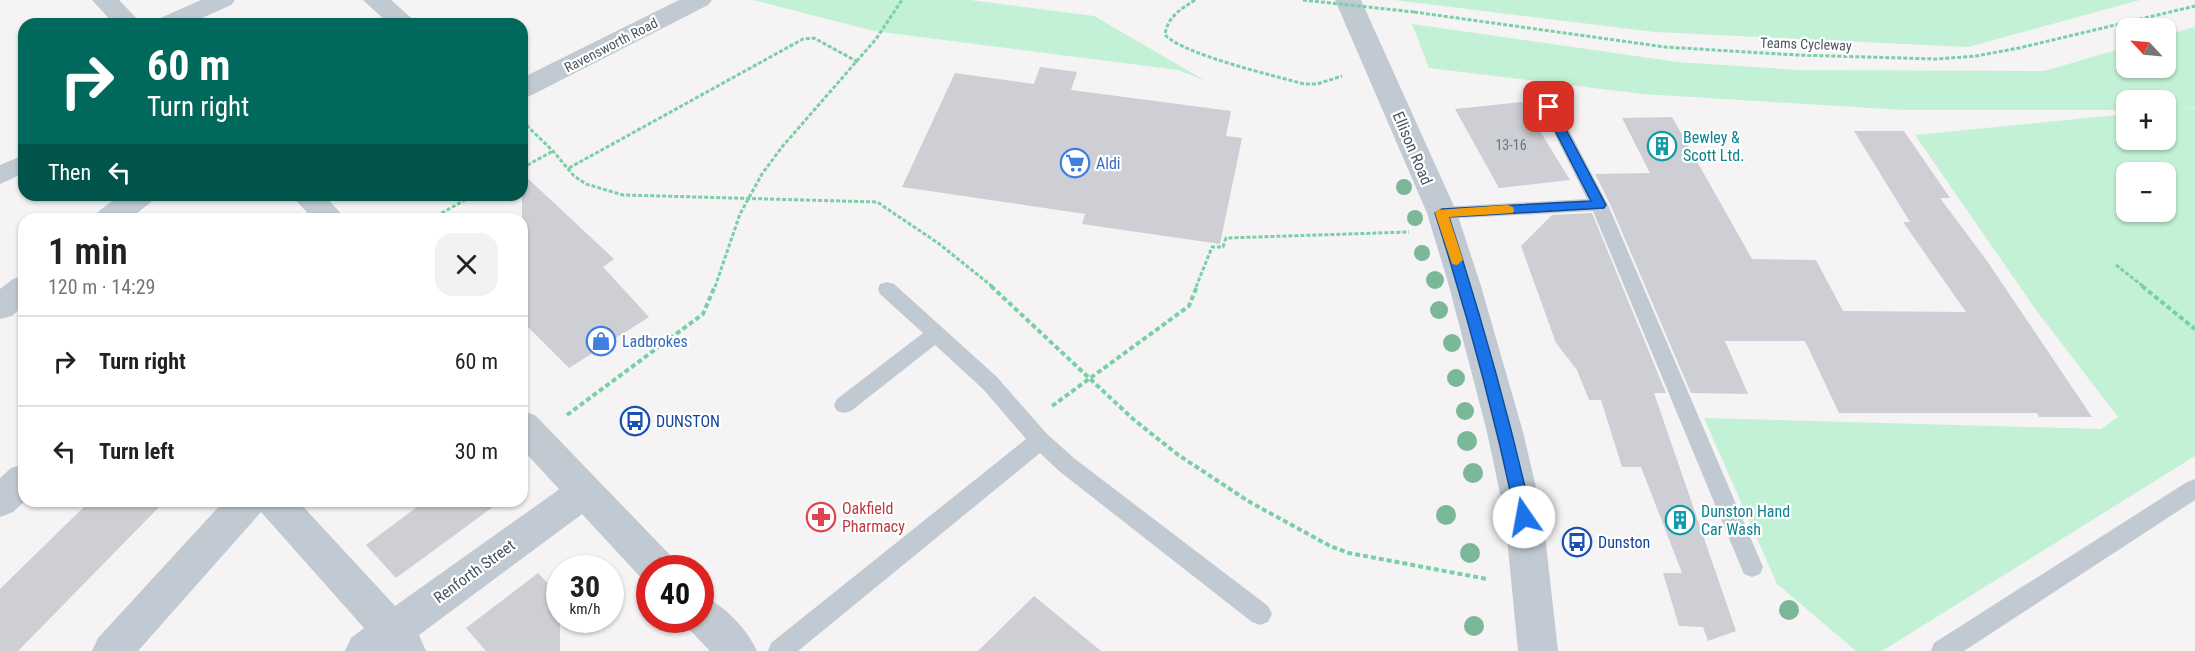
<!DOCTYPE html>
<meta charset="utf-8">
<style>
:root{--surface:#fff;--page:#f2f2f2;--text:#222;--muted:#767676;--line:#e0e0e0}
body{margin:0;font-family:"Roboto Condensed",sans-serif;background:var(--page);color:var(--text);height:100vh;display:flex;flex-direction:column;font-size:22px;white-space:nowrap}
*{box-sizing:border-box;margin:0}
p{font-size:20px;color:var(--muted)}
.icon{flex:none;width:33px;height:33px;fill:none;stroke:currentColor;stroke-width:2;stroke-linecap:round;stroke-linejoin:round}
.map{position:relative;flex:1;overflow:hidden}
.details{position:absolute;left:18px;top:213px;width:510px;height:294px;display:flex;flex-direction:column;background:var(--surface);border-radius:18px;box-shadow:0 2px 4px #0004}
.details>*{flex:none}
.top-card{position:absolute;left:18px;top:18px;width:510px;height:183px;border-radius:18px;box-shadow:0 2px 4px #0004;background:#00695c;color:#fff;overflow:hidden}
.needle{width:39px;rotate:296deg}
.buttons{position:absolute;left:2116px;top:18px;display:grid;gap:12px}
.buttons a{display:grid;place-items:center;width:60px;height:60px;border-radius:12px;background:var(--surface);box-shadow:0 2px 4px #0004;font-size:30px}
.speed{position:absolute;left:546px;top:555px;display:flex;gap:12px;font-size:30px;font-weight:700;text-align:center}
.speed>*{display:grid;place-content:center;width:78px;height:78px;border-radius:50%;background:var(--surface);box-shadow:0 2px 4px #0004;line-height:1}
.speed small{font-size:15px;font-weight:400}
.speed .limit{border:9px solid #d22;background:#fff;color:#111}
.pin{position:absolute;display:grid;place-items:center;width:51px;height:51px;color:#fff;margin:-26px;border-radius:12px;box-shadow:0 3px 9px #0006}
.me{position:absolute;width:66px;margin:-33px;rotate:348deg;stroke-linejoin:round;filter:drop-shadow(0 0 4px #0008)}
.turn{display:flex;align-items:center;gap:21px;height:126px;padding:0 30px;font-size:27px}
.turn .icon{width:78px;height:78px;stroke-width:2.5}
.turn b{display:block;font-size:42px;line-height:51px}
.then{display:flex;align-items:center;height:57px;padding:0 30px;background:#0003;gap:12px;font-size:22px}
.round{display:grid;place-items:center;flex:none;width:63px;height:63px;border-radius:18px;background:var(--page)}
.head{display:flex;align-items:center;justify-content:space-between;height:102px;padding:0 30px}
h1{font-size:36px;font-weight:600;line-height:45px}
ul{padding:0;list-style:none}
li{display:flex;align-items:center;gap:18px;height:90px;padding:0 30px;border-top:2px solid var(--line)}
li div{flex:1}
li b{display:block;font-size:22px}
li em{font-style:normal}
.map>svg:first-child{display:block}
</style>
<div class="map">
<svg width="2195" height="651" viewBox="0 0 2195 651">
<rect width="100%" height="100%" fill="#f5f3f3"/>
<g fill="#c3f1d5" fill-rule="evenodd">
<path d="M753,0h217l124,16 112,65 -28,-11 -304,-39z"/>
<path d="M1394,0h746l-172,47 -313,-15z"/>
<path d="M1412,24l265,38 121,8 246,1 83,-24v21h39v-33l29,-8v80l-13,1h13v348l-313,195h-26l-79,-67 -73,-166 397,11 17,-12 -82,-107 -121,-175 212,-21v26h39v-40h-39v10h-223l-261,-16 -214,-26zM2166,172v40h-39v-40z"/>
</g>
<g fill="#cdcfd5">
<path d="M1040,67l37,5 -6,18 160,21 -5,25 16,2 -22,106 -138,-20 3,-10 -183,-27 53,-114 79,11z"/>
<path d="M1522,102l48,78 -71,8 -44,-79z"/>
<path d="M1672,117l80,142 64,1 27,51 123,1 -63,-90h7l-56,-91h50l46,67h-10l47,63 105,156h-53l-2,-4h-198l-34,-72h-80l23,53 -57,-1 -81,-189 -15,-30 55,-1 -28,-55z"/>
<path d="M522,173l92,86 -11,8 46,50 -80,51 -47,-47z"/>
<path d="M1592,213l74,180h-12l82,238 -28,10 -5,-14 -24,-1 -16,-53h19l-41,-106h-19l-21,-67h-12l-12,-30 -21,-27 -35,-97 31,-31z"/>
<path d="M90,501h75l-147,150h-18v-62z"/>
<path d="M425,501h76l-105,77 -30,-33z"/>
<path d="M538,573l22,23v55h-74l-20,-23z"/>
<path d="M1034,596l67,55h-123z"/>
</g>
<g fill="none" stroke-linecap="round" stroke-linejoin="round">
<g stroke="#7ad0a6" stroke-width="3" stroke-dasharray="4 2" stroke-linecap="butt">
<path d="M1195,0c-14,9 -28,17 -30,35 20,20 107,40 139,49h13l25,-8"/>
<path d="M1414,12l251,35 131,8 141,4 39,-3 43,-8 176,-42"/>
<path d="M522,121l31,30 21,25 12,8 37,11 254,7 61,41 55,44"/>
<path d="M522,168l31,-17"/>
<path d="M569,168l234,-129 11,-1 44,24"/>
<path d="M431,219l43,-24"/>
<path d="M2116,265l28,22"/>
<path d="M715,287l25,-73 22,-40 20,-27 94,-108 26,-39"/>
<path d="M1196,287l16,-40h11l3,-9 183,-6"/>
</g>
<g stroke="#7ad0a6" stroke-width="4" stroke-dasharray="5 3" stroke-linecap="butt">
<path d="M991,286l142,133 44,35 71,47 82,45 19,7 138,26"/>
<path d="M2142,286l53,43"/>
<path d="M1052,406l137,-100 8,-20"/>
<path d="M567,415l136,-101 12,-28"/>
</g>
<g fill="#c1cad2" fill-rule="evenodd">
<path d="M1549,102l6,1 2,4 51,98 155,362 -3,7 -8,3 -8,-3 -3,-7 -148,-356 -151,8 -6,-2 -3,-4 3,-4 6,-2 145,-8 -46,-92 2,-4z"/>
<path d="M887,282l7,2 103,93 50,57 28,25 193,147 4,8 -4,8 -8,3 -8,-3 -193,-151 -19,-18 -242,198h-30l3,-8 255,-204 -43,-50 -48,-44 -84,66 -7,2 -7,-2 -3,-6 3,-6 86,-66 -43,-39 -2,-5 2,-5z"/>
<path d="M2195,479v21l-231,151h-33l3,-8 253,-161z"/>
</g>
<path fill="#c1cad2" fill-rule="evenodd" d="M24,155v18l-24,11v-19z"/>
<g fill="#c1cad2" fill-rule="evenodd">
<path d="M201,0h34l-4,5 -42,19h-35l4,-5z"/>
<path d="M363,0h28l27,24h-29z"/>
<path d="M679,0h33l-4,5 -176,90 -10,3v-20z"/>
<path d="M120,195h35l-4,7 -21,17h-35l4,-8z"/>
<path d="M24,275v30l-12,11 -12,3v-30l13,-10z"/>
<path d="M24,464l1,37 -12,11 -13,5v-39l11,-10z"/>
<path d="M584,476l13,5 5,11 -5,11 -178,132 7,16h-81l6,-13 13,-10 -103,-116 -123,139h-46l6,-13 126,-137h74l97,105 176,-125z"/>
</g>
<g fill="#c1cad2" fill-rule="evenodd">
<path d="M92,0h27l23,24h-28z"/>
<path d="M1335,0h26l96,213 24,73 42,146 20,85 15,134h-40l-13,-134 -18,-85 -38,-146 -22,-73z"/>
<path d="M291,195h33l22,24h-33z"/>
<path d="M522,411l13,4 136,141 5,12h-26v14l-7,-2 -121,-131z"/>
<path d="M700,595c24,9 47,34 57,56h-47l-24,-25 -3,-6h17z"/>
</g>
<path stroke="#7ad0a6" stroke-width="3" stroke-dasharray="4 2" stroke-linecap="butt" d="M1303,0l111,12"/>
</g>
<g fill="#7bb799">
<circle cx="1404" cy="187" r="8"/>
<circle cx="1415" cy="218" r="8"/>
<circle cx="1422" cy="253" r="8"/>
<circle cx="1435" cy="280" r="9"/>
<circle cx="1439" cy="310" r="9"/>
<circle cx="1452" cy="343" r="9"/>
<circle cx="1456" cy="378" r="9"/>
<circle cx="1465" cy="411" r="9"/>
<circle cx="1467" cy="441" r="10"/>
<circle cx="1473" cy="473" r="10"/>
<circle cx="1446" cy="515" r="10"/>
<circle cx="1470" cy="553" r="10"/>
<circle cx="1789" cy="610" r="10"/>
<circle cx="1474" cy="626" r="10"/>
</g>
<path fill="#1a73e8" stroke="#114b97" stroke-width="1.5" d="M1549,104l5,3 52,98 -2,3 -155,9c32,99 60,198 83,300l-3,4 -5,2 -5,-2 -3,-4c-22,-103 -49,-204 -81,-304l7,-4 149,-8 -48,-94z"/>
<path fill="#f59e0b" d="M1508,205l5,2 1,3 -1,3 -64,4 14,43 -6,5 -5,-1 -17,-51 2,-3z"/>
<defs>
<g id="building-ring" transform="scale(1.5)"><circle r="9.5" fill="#fff" stroke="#0f9aa8" stroke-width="1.5"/><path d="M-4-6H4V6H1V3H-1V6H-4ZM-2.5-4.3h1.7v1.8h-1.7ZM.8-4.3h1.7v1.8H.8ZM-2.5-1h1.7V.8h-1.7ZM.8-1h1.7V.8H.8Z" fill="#0f9aa8"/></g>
<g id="supermarket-ring" transform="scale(1.5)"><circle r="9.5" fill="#fff" stroke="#3f7fe0" stroke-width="1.5"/><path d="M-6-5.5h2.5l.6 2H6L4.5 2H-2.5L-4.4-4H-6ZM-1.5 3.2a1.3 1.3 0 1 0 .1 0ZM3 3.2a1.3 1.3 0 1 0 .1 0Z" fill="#3f7fe0"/></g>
<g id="shop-ring" transform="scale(1.5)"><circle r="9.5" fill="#fff" stroke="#3f7fe0" stroke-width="1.5"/><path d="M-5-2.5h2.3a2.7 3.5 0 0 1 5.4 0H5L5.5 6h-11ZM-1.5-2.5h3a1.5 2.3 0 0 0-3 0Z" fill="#3f7fe0"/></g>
<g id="bus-ring" transform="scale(1.5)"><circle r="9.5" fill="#fff" stroke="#1a4fb4" stroke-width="1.5"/><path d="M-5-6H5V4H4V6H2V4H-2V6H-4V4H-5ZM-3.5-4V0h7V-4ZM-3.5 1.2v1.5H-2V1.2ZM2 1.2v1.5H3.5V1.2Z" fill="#1a4fb4"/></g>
<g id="pharmacy-ring" transform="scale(1.5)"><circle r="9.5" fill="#fff" stroke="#e0444e" stroke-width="1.5"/><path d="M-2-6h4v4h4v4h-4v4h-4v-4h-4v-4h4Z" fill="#e0444e"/></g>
</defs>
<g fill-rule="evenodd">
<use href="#building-ring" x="1662" y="146"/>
<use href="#supermarket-ring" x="1075" y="163"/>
<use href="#shop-ring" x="601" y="341"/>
<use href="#bus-ring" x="635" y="421"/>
<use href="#pharmacy-ring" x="821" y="517"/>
<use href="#building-ring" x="1680" y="520"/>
<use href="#bus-ring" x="1577" y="542"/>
</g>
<g text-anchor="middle" stroke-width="4.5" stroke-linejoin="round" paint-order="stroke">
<g font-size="14" fill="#4a5661" stroke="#fff">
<text transform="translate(1806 44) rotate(2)" y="5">Teams Cycleway</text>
<text transform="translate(611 45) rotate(-27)" y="5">Ravensworth Road</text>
</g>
<g font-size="14" fill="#6b747e">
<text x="1511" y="150">13-16</text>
</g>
<g font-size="16" fill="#0d838f" stroke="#fff" text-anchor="start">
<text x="1683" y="143">Bewley &amp;<tspan x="1683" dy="18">Scott Ltd.</tspan></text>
<text x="1701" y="517">Dunston Hand<tspan x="1701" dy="18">Car Wash</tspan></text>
</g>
<g font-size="16" fill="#4a5661" stroke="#fff">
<text transform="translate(1413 148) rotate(67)" y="6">Ellison Road</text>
<text transform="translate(474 571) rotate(-36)" y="6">Renforth Street</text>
</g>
<g font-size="16" fill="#366cbe" stroke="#fff" text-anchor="start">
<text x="1096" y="169">Aldi</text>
<text x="622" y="347">Ladbrokes</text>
</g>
<g font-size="16" fill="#164399" stroke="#fff" text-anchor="start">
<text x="656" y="427">DUNSTON</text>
<text x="1598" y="548">Dunston</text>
</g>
<g font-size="16" fill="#be3a42" stroke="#fff" text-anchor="start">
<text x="842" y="514">Oakfield<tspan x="842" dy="18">Pharmacy</tspan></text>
</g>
</g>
</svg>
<div class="buttons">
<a><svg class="needle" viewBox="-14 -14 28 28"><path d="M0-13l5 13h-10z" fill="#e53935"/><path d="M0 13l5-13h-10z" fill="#767676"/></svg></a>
<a>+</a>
<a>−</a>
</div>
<div class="speed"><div>30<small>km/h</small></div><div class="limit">40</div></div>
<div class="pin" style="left:1549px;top:107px;background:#d93025"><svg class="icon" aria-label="arrive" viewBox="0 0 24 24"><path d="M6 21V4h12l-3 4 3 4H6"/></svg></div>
<svg class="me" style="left:1524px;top:517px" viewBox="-20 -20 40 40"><circle r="19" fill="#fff"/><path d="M0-13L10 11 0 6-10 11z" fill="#1a73e8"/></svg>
<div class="top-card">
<div class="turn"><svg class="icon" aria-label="right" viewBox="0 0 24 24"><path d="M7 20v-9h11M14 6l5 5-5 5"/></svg><div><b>60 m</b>Turn right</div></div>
<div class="then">Then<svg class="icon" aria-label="left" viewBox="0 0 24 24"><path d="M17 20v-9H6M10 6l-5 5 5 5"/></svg></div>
</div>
<section class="details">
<div class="head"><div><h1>1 min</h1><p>120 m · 14:29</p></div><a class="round"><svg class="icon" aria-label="close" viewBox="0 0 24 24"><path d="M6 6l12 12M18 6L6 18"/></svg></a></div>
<ul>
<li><svg class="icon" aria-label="right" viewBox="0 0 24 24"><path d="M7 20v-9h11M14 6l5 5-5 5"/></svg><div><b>Turn right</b></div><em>60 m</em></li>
<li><svg class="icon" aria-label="left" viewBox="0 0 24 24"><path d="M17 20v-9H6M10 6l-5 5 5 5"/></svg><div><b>Turn left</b></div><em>30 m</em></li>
</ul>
</section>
</div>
